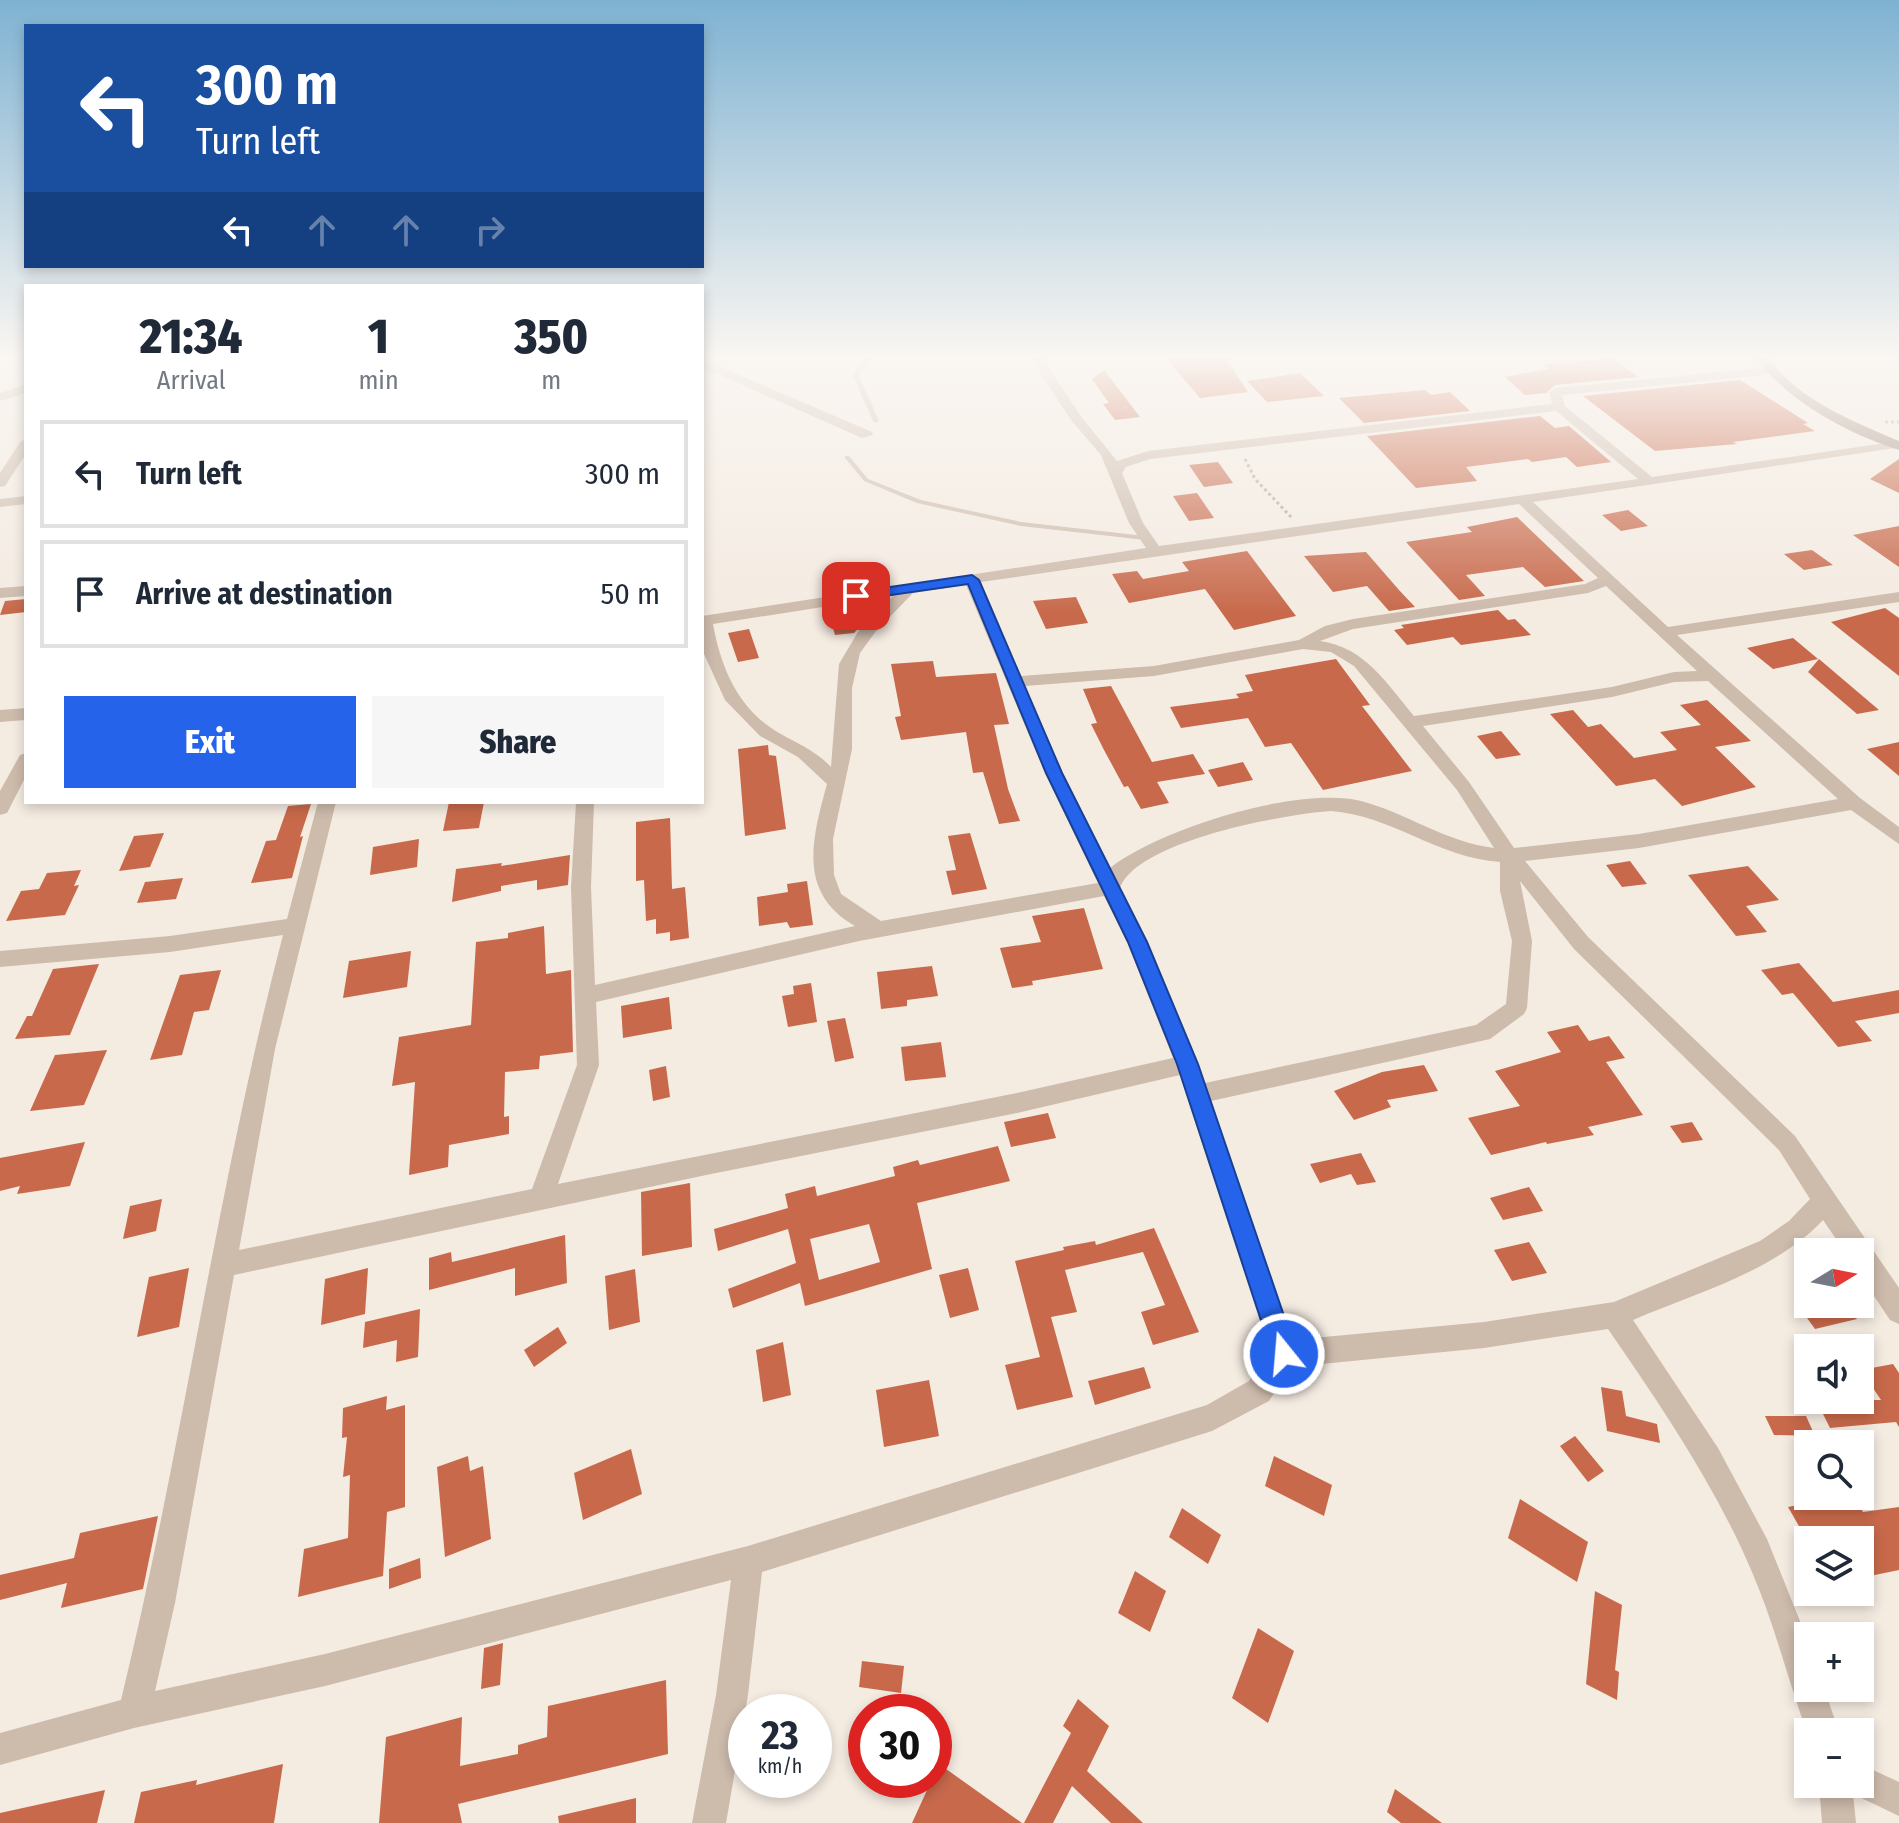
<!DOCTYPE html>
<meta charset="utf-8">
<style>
:root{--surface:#fff;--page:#f6f6f7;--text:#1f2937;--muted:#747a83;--line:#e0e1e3;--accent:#2563eb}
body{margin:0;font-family:"Fira Sans Condensed",sans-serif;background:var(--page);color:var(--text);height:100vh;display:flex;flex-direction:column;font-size:30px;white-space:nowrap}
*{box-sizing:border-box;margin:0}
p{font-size:26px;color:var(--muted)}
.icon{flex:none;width:44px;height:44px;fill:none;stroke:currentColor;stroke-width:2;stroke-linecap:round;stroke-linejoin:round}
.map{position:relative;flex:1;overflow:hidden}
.panel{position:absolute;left:24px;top:284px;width:680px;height:520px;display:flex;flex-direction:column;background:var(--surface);border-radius:0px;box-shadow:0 4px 12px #0003}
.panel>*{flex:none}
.guide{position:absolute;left:24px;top:24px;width:680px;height:244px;border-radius:0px;box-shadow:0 4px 12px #0003;background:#1a4fa0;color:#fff;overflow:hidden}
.needle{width:52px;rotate:80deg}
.buttons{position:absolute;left:1794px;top:1238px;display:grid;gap:16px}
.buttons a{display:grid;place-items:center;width:80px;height:80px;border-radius:0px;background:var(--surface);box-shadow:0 4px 12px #0003;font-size:40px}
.speed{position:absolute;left:728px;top:1694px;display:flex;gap:16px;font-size:40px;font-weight:700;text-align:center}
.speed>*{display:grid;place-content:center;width:104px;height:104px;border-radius:50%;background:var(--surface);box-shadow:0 4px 12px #0003;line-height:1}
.speed small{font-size:20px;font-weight:400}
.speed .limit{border:12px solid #d22;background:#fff;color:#111}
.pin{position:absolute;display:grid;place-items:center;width:68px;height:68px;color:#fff;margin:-34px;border-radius:16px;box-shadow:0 4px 12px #0006}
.me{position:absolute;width:88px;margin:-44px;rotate:343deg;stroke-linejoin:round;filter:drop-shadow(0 0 6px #0008)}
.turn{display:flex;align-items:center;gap:28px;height:168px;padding:0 40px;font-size:36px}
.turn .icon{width:104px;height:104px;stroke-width:2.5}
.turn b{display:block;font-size:56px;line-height:68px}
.lanes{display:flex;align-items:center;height:76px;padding:0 40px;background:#0003;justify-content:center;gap:40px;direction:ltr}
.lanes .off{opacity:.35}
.eta{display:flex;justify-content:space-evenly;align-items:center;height:136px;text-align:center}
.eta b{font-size:48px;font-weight:800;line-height:56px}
.button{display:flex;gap:16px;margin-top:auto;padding:16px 40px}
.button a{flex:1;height:92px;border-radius:0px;background:var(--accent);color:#fff;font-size:32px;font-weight:800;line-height:92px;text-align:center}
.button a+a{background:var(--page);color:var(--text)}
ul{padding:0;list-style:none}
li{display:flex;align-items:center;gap:24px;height:108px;margin:0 16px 12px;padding:0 24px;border:4px solid var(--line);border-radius:0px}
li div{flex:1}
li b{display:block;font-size:30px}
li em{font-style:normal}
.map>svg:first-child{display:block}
</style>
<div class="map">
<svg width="1899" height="1823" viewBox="0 0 1899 1823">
<rect width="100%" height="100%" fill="#f4ebe1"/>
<g fill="#c8694b" fill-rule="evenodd">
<path d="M1167,359h59l22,33 -48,6z"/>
<path d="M1614,359l24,18 -83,8 -9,8 -21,2 -20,-18 43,-8 -5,-5z"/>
<path d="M1104,370l36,47 -25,3 -12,-16 6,-1 -17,-24z"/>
<path d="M1300,373l24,23 -57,6 -20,-21z"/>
<path d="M1740,380l68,43 -5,1 12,7 -82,11 4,2 -82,7 -72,-55z"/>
<path d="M1425,390l6,5 19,-3 20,19 -106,12 -25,-25z"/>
<path d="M1540,416l15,12 14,-2 42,36 -34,5 -11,-10 -34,5 -4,-3 -62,8 11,14 -61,7 -49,-52z"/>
<path d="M1899,459v34l-29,-14z"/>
<path d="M1218,462l15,21 -29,4 -15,-22z"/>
<path d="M1197,493l17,25 -25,3 -16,-25z"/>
<path d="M1628,510l20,16 -27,5 -19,-16z"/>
<path d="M1517,517l67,64 -39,6 -22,-20 -57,8 19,21 -26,4 -53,-58 66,-10 -5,-5z"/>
<path d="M1899,526v41l-46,-32z"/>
<path d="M1812,550l21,15 -29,5 -20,-16z"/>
<path d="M1247,551l49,65 -62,14 -29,-41 -76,14 -17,-29 25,-3 6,8 46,-8 -7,-9z"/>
<path d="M1366,552l33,38 16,17 -26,4 -22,-25 -34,6 -29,-36z"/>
<path d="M1076,597l12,26 -42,6 -13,-28z"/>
<path d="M26,599v13l-26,3 5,-14z"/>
<path d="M1885,608l14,10v58l-68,-54z"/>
<path d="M1498,610l10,10 7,-1 16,16 -70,10 -8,-8 -46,8 -13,-15 10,-2 -3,-3z"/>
<path d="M861,614l3,8 -10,11 -19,2 -5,-17z"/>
<path d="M749,629l10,29 -21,4 -10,-29z"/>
<path d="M1793,638l25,21 -45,10 -26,-21z"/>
<path d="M1336,659l34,46 -8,1 50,65 -89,19 -32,-47 -26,4 -17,-29 -67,10 -11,-21 69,-9 -3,-4 17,-3 -8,-16z"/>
<path d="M1819,659l60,51 -22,4 -49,-42z"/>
<path d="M933,661l3,16 60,-4 13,51 -15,1 14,64 12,32 -21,3 -16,-52 -10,1 -7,-41 -65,8 -6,-23 6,-1 -10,-52z"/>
<path d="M1111,686l41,76 41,-8 12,20 -48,8 12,21 -28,6 -13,-23 -4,1 -20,-37 -13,-26 6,-1 -14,-34z"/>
<path d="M1707,700l44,41 -36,6 41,40 -74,19 -27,-27 -39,7 -66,-72 23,-4 15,17 13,-3 33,34 43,-8 -17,-18 41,-7 -21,-20z"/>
<path d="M1501,731l20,24 -25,4 -19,-23z"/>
<path d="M1899,742v34l-32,-27z"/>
<path d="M768,745l1,10 7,1 10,73 -41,7 -7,-87z"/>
<path d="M1243,762l10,18 -35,7 -10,-17z"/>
<path d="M449,802h35l-5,26 -36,3z"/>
<path d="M311,804l-11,33 3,-1 -11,42 -41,5 15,-42 10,-1 12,-34z"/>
<path d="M670,818l2,71 13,-2 4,51 -19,3v-9l-14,2v-15l-10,2 -2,-41 -8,1v-59z"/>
<path d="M164,833l-14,34 -31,4 15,-35z"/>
<path d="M970,833l17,56 -35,6 -6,-24 10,-1 -8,-34z"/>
<path d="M419,839l-2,28 -47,8 3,-28z"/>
<path d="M570,855l-2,30 -31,5v-10l-36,6v5l-49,11 4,-33 46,-6 -1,3z"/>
<path d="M1630,861l17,23 -25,3 -16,-22z"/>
<path d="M1748,866l31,34 -33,6 21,26 -31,4 -48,-61z"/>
<path d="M81,870l-7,16 5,-1 -14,30 -59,6 15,-30 18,-2 8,-16z"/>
<path d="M183,878l-7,21 -39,4 8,-21z"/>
<path d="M807,881l6,44 -23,3 -3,-6 -28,4 -2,-29 31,-5 -1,-8z"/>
<path d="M1084,908l19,61 -71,12 1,4 -21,3 -12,-40 41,-6 -9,-26z"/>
<path d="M544,926l2,48 25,-4 2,82 -33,4 -1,13 -34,3 -1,45 5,-1v18l-60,11 -1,22 -39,8 6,-93 -23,4 7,-49 72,-12 5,-83 32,-4v-5z"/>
<path d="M411,951l-4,36 -64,11 6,-37z"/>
<path d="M1799,963l34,39 66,-12v23l-44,8 17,20 -34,6 -45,-54 -11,2 -21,-25z"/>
<path d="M99,964l-29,71 -55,4 12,-23h5l21,-47z"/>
<path d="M932,966l6,30 -31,4v6l-26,3 -4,-37z"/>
<path d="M221,970l-12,40 -15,2 -12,43 -32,5 30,-85z"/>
<path d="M811,983l6,39 -29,5 -6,-31 12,-2 -1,-8z"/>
<path d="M669,997l3,32 -49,9 -2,-32z"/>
<path d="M845,1018l9,40 -19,4 -8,-41z"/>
<path d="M1578,1025l11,16 20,-5 16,22 -19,4 37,53 -55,12 6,8 -47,9 -1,-2 -55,13 -23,-37 52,-12 -25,-35 66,-19 -14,-20z"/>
<path d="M941,1042l5,35 -41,4 -4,-34z"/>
<path d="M107,1050l-23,55 -54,6 25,-56z"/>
<path d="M1424,1065l14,26 -51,9 4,7 -37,13 -20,-29 48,-19z"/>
<path d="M666,1066l4,31 -17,4 -4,-31z"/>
<path d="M1048,1113l8,25 -45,9 -7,-25z"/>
<path d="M1692,1122l11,18 -21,3 -12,-17z"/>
<path d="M85,1142l-15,44 -53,8 3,-8 -20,5v-33z"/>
<path d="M998,1146l12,35 -93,22 15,66 -127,37 -5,-23 -67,25 -5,-19 68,-26 -8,-34 -70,22 -4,-22 74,-21 -3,-14 30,-8 2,10 78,-20 -2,-9 25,-7 2,5zM869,1224l11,38 -61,18 -9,-41z"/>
<path d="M1361,1153l15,29 -19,3 -6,-11 -31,9 -10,-19z"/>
<path d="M690,1183l2,64 -50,9 -1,-64z"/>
<path d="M1529,1187l14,24 -40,9 -13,-22z"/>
<path d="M162,1199l-6,32 -33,8 7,-33z"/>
<path d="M1154,1228l45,104 -46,13 -12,-33 24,-7 -22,-53 -78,18 12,42 -26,5 22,80 -56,13 -12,-45 35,-8 -25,-96 49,-11 -1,-3 32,-6 1,4z"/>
<path d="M565,1235l2,48 -52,13v-28l-86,22v-32l22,-6 1,10z"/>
<path d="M1529,1242l18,31 -35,8 -18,-31z"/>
<path d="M189,1268l-10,59 -42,10 12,-60z"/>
<path d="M368,1268l-3,46 -44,11 4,-46z"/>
<path d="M968,1268l11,42 -29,8 -11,-43z"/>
<path d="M635,1269l5,53 -31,8 -4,-54z"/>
<path d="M1797,1304h49l11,15 -42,10z"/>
<path d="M420,1309l-2,48 -22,5 1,-22 -34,8 2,-26z"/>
<path d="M558,1327l9,16 -33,24 -10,-17z"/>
<path d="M783,1342l8,53 -28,7 -7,-52z"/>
<path d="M1893,1364l6,9v54l-3,-5 -66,6 -14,-28h65l-20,-30z"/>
<path d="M1144,1367l7,21 -56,17 -7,-24z"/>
<path d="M929,1380l10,56 -55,11 -8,-57z"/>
<path d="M1601,1387l21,4 4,25 31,8 3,19 -53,-12z"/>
<path d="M387,1396l-1,14 19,-5v102l-18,5 -4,64 -85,21 6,-48 44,-11 2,-63 -7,2 4,-40 -5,1 1,-30z"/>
<path d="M1765,1416h41l9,20 -41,-1z"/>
<path d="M1575,1436l29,35 -16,11 -28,-36z"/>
<path d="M631,1449l11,45 -59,26 -9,-47z"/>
<path d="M468,1456l2,15 13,-5 8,73 -46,18 -8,-90z"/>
<path d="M1274,1456l58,29 -8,31 -59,-30z"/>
<path d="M1843,1496h11l9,16 36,-5v63l-39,8v-38h-53l-19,-33z"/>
<path d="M1520,1499l68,43 -11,40 -69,-44z"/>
<path d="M1182,1508l39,27 -13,29 -39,-27z"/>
<path d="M158,1516l-15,73 -82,19 6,-25 -67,17v-25l74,-17 6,-25z"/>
<path d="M420,1558l1,20 -32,11v-20z"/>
<path d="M1135,1571l31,20 -16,41 -32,-19z"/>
<path d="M1595,1591l27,14 -7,65 4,2 -2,28 -31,-16z"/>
<path d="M1258,1628l36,23 -26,72 -36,-25z"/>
<path d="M503,1643l-3,42 -19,4 3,-41z"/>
<path d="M862,1661l42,5 -3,27 -42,-6z"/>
<path d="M666,1680l2,74 -210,50 4,19h-83l7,-86 76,-20 -2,49 58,-12v-9l29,-8 1,-31z"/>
<path d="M1078,1699l31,27 -22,45 56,52h-32l-39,-37 -19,37h-29l47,-90 -8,-7z"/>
<path d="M283,1764l-9,59h-140l7,-31 56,-12 -1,5z"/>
<path d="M939,1764l83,59h-110z"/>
<path d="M1395,1789l47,34h-41l-14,-11z"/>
<path d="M105,1790l-8,33h-97v-10z"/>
<path d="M636,1798v25h-77l-1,-7z"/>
</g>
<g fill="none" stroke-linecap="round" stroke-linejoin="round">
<g stroke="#b9a596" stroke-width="3" stroke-dasharray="3 3" stroke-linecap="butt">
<path d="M1885,422h14"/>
<path d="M1245,459l10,20 36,38"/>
</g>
<g fill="#cdbbac" fill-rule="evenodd">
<path d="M867,359h7l-12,11 -3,6 20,45 -3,2 -3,-2 -20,-45 4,-8z"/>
<path d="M845,456h4l19,23 53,21 100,22 124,14 4,2 -4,2 -124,-14 -104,-23 -53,-22 -19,-23z"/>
</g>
<g fill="#cdbbac" fill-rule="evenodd">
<path d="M702,359l170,73 1,3 -11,3 -160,-71z"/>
<path d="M1031,359h12l37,56 37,46 31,-10 404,-47 -3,-12 6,-4 216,-21 6,4 -2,3 -213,21 3,11 87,71 247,-36v6l-4,1 -362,54 135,125 231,-35v10l-222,33 183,163 39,29v17l-48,-34 -212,38 -114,13 63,76 207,199 104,152v36l-9,-4 -30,-45v-23h-15l-22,-32c-49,52 -125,72 -190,100l85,128 49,91 41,102v47h16l15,44h-31v3c-20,-54 -33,-110 -56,-163 -37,-87 -91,-166 -144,-243l-124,19 -193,19 -22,34 -57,30 -450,141 -14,123 -22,128h-34l24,-128 15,-115 -406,106 -191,42 -134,37v-32l121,-33c62,-254 96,-513 162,-765l-113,17 -170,15v-16l170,-15 117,-17 31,-117h18l-61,247 -36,201 293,-61 45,-124 -6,-178 5,-85h18l-3,85 4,98 260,-59c-58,-33 -43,-87 -28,-142l-29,-27 -38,-21 -35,-36 -21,-46 -2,-38 444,-68 -17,-25 -28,-68 -30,-35zM1556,411l82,68 -479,67 -16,-23 -21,-50 4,-6 24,-8zM1519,504l79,74 -13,6 -232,35 -28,7 -26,14 -145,26 -133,10 -40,-94zM966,585l79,188 53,110 -217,38 -40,-27 -7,-19 -1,-36 19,-90v-61l8,-35 16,-22 37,-38zM1606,586l91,85 -23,1 -62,15 -198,29c-27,-32 -49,-69 -94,-75l33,-12 235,-36zM893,596l-35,36 -19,32 -8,103c-16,-17 -33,-23 -52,-34 -41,-24 -58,-65 -66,-109zM1303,649l28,3 23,14 103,124 37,58c-49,-6 -87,-35 -133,-47 -62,-16 -202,28 -251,67l-47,-95 -38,-87 129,-10zM1708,681l130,118 -199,35 -125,14 -45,-66 -46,-56 189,-29 62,-15zM1331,811c59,4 108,47 169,51v29l12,50 -6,63 -30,21 -271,58 -58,-141 -27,-54c17,-47 165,-74 211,-77zM1520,881l54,68 205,201 31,49 -21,22 -29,20 -146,61 -130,20 -192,18 -81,-239 279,-62 34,-25 3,-6 5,-67zM1104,896l23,46 46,116 -156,35 -459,91 41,-119 -3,-63 263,-61zM1180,1075l90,276 -21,30 -42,24 -459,141 -423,108 -170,37 20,-88 59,-328 477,-101 306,-61z"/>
<path d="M26,385v8l-26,8v-8z"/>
<path d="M26,440v14l-21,32 -5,1v-14l21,-32z"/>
<path d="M26,496v8l-26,3v-8z"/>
<path d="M26,586v10l-26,2v-10z"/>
<path d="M26,708v12l-26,2v-12z"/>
<path d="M26,753v23l-19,37 -7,2v-24l20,-36z"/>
<path d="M1860,1764l39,18v34l-46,-22 3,29h-34l-3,-39h41z"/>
</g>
<path fill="#a18a7d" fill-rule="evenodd" d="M1757,359h12c31,42 84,62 130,82v9c-49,-15 -112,-49 -142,-91z"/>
</g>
<linearGradient id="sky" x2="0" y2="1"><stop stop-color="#7eb2d2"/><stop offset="0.58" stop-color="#faf6f2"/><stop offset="1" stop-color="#faf6f2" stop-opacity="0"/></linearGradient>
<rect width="1899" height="614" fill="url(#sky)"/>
<path fill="#2563eb" stroke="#184099" stroke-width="2" d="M972,575l7,5 83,193 85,169 51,122 99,290 -4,9 -9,3 -8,-3 -4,-9 -95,-290 -49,-122 -82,-169 -78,-189 -112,16 -7,-4 7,-4z"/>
</svg>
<div class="buttons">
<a><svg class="needle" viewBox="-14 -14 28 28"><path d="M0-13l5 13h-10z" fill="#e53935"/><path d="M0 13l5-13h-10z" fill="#747a83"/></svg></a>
<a><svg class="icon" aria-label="sound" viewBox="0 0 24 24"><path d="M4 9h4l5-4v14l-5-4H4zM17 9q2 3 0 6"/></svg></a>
<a><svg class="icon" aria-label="search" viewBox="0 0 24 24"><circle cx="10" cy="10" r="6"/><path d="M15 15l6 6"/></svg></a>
<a><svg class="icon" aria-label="layers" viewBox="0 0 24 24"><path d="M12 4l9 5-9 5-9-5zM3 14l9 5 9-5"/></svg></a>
<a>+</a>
<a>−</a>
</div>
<div class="speed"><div>23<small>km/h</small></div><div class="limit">30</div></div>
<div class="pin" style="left:856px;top:596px;background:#d93025"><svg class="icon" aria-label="arrive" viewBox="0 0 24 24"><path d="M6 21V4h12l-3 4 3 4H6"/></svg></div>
<svg class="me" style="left:1284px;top:1354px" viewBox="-20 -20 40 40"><circle r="17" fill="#2563eb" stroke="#fff" stroke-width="3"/><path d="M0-11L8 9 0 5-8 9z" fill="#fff"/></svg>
<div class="guide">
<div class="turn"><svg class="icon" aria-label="left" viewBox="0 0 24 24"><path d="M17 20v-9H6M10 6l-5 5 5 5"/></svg><div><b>300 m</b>Turn left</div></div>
<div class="lanes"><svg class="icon" aria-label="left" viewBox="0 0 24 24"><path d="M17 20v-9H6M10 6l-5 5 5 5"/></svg><svg class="icon off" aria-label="ahead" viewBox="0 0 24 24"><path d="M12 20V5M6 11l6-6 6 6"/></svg><svg class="icon off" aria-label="ahead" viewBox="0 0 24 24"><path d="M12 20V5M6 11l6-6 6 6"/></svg><svg class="icon off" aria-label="right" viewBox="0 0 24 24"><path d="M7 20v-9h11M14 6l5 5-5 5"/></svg></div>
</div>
<section class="panel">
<div class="eta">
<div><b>21:34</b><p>Arrival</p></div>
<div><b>1</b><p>min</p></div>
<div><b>350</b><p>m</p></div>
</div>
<ul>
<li><svg class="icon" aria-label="left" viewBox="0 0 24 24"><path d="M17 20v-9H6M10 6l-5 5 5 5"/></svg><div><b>Turn left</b></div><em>300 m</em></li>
<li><svg class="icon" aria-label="arrive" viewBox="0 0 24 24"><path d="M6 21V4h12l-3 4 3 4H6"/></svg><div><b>Arrive at destination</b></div><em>50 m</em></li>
</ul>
<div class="button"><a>Exit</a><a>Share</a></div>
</section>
</div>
